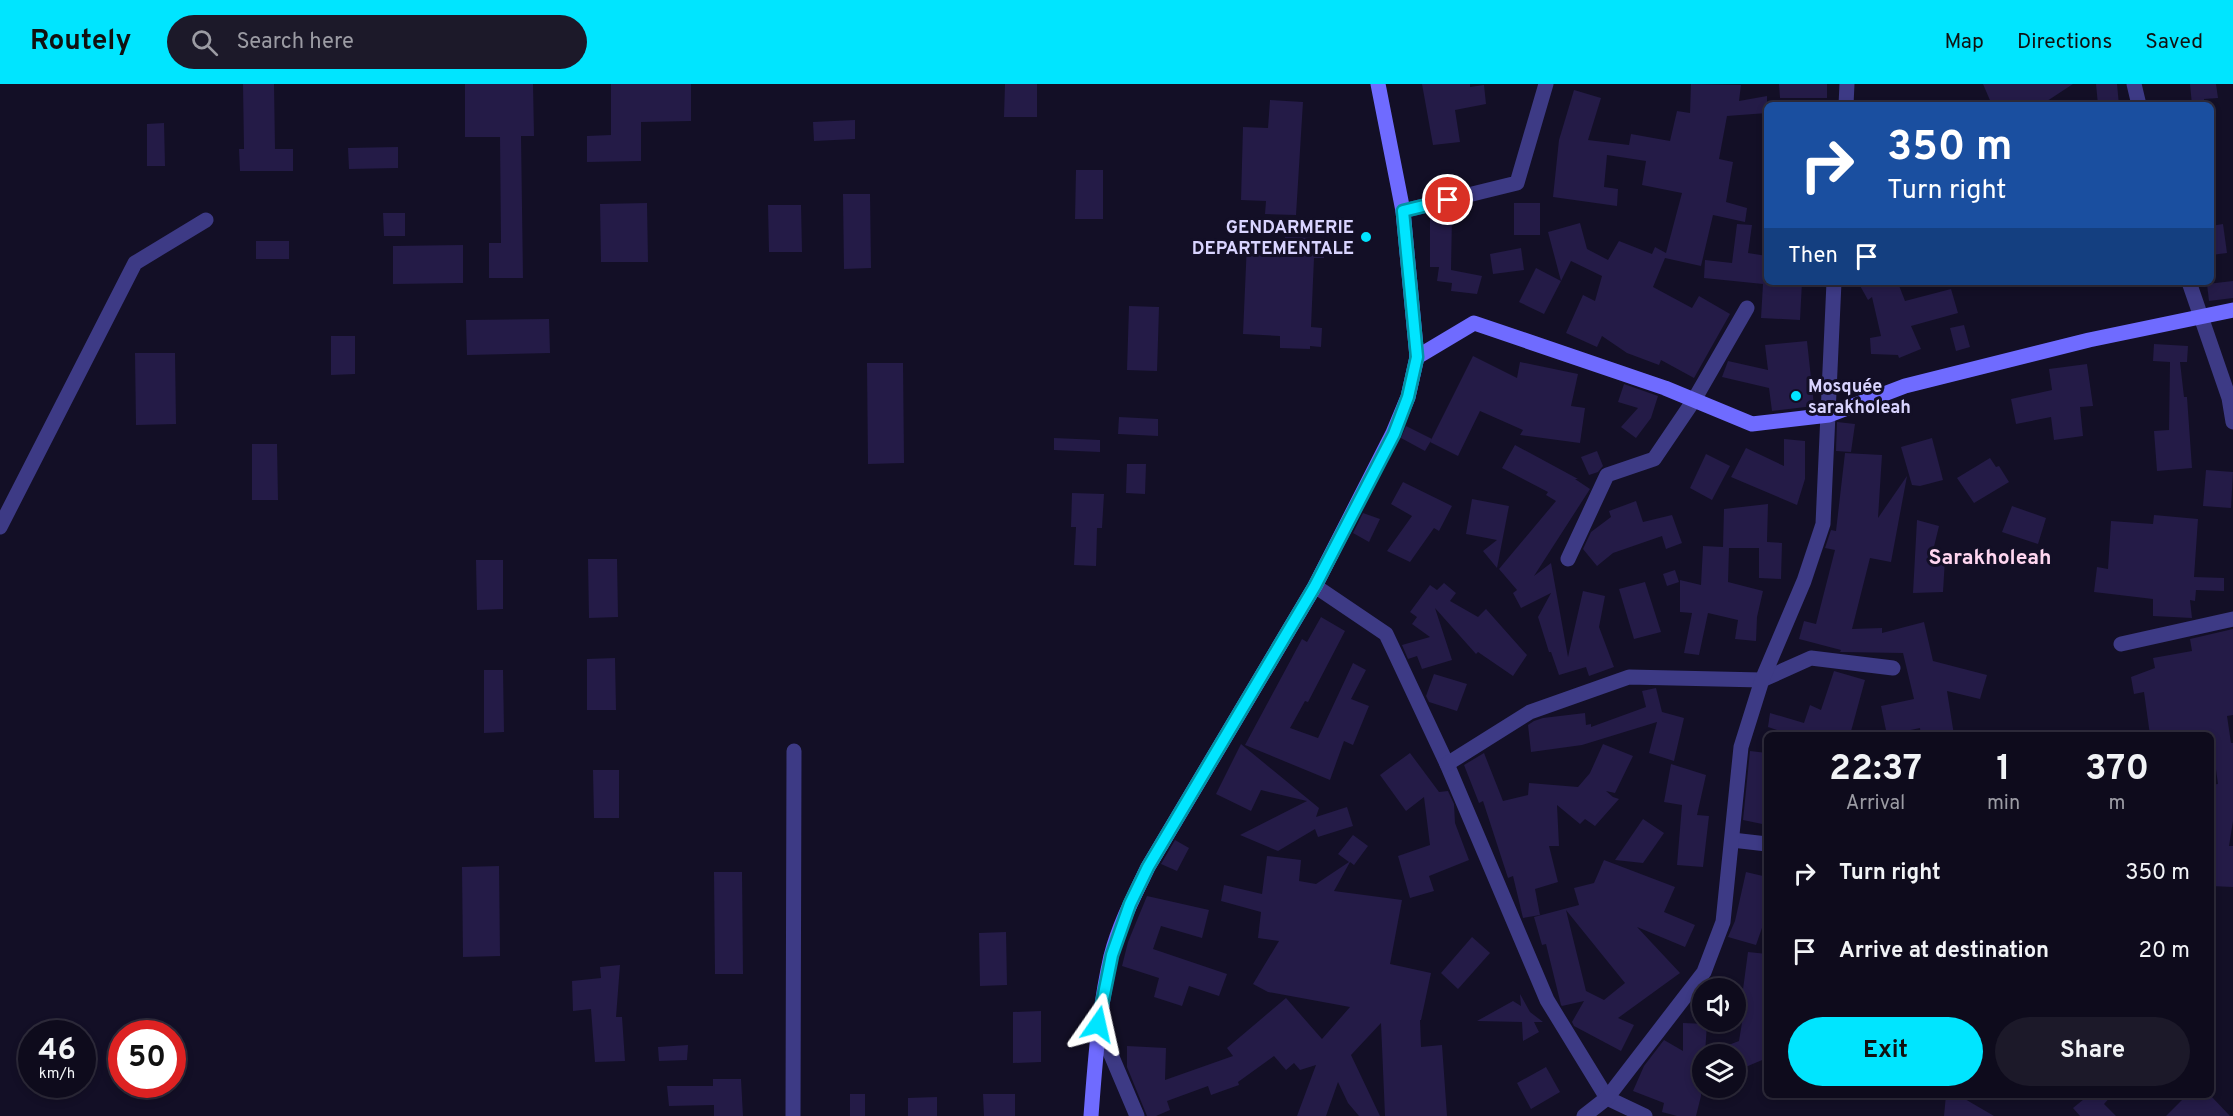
<!DOCTYPE html>
<meta charset="utf-8">
<style>
:root{--surface:#0e0b1c;--page:#1c1929;--text:#f1f3f6;--muted:#9b9ba3;--line:#2e2b3b;--accent:#00e5ff}
body{margin:0;font-family:Overpass,sans-serif;background:var(--page);color:var(--text);height:100vh;display:flex;flex-direction:column;font-size:22px;white-space:nowrap}
*{box-sizing:border-box;margin:0}
p{font-size:20px;color:var(--muted)}
.icon{flex:none;width:33px;height:33px;fill:none;stroke:currentColor;stroke-width:2;stroke-linecap:round;stroke-linejoin:round}
.map{position:relative;flex:1;overflow:hidden}
.details{position:absolute;left:1764px;top:648px;width:450px;height:366px;display:flex;flex-direction:column;background:var(--surface);border-radius:9px;box-shadow:0 3px 9px #0003,0 0 0 2px var(--line)}
.details>*{flex:none}
.banner{position:absolute;left:1764px;top:18px;width:450px;height:183px;border-radius:9px;box-shadow:0 3px 9px #0003,0 0 0 2px var(--line);background:#1a4fa0;color:#fff;overflow:hidden}
.fabs{position:absolute;left:1692px;top:894px;display:grid;gap:12px}
.fabs a{display:grid;place-items:center;width:54px;height:54px;border-radius:50%;background:var(--surface);box-shadow:0 3px 9px #0003,0 0 0 2px var(--line);font-size:30px}
.speed{position:absolute;left:18px;top:936px;display:flex;gap:12px;font-size:30px;font-weight:700;text-align:center}
.speed>*{display:grid;place-content:center;width:78px;height:78px;border-radius:50%;background:var(--surface);box-shadow:0 3px 9px #0003,0 0 0 2px var(--line);line-height:1}
.speed small{font-size:15px;font-weight:400}
.speed .limit{border:9px solid #d22;background:#fff;color:#111}
.pin{position:absolute;display:grid;place-items:center;width:51px;height:51px;color:#fff;margin:-26px;border:3px solid #fff;border-radius:50%;box-shadow:0 2px 6px #0007}
.me{position:absolute;width:66px;margin:-33px;rotate:11deg;stroke-linejoin:round;filter:drop-shadow(0 0 4px #0008)}
.turn{display:flex;align-items:center;gap:21px;height:126px;padding:0 24px;font-size:27px}
.turn .icon{width:78px;height:78px;stroke-width:2.5}
.turn b{display:block;font-size:42px;line-height:51px}
.then{display:flex;align-items:center;height:57px;padding:0 24px;background:#0003;gap:12px;font-size:22px}
.eta{display:flex;justify-content:space-evenly;align-items:center;height:102px;text-align:center}
.eta b{font-size:36px;font-weight:700;line-height:42px}
.action{display:flex;gap:12px;margin-top:auto;padding:12px 24px}
.action a{flex:1;height:69px;border-radius:36px;background:var(--accent);color:#111;font-size:24px;font-weight:700;line-height:69px;text-align:center}
.action a+a{background:var(--page);color:var(--text)}
ul{padding:0;list-style:none}
li{display:flex;align-items:center;gap:18px;height:78px;padding:0 24px}
li div{flex:1}
li b{display:block;font-size:22px}
li em{font-style:normal}
header{display:flex;align-items:center;gap:36px;box-sizing:border-box;height:84px;padding:0 30px;background:var(--accent);color:#111}
header strong{font-size:28px}
nav{display:flex;gap:33px;margin-inline-start:auto;font-size:21px}
.search{width:420px;height:54px;background:var(--page);display:flex;align-items:center;gap:15px;box-sizing:border-box;padding:0 21px;border-radius:33px;color:var(--muted);font-size:22px}
.map>svg:first-child{display:block}
</style>
<header>
<strong>Routely</strong>
<div class="search"><svg class="icon" aria-label="search" viewBox="0 0 24 24"><circle cx="10" cy="10" r="6"/><path d="M15 15l6 6"/></svg>Search here</div>
<nav><a>Map</a><a>Directions</a><a>Saved</a></nav>
</header>
<div class="map">
<svg width="2233" height="1032" viewBox="0 0 2233 1032">
<rect width="100%" height="100%" fill="#130f26"/>
<g fill="#241b47" fill-rule="evenodd">
<path d="M243,0h31l1,65h18v22h-53l-1,-22h5z"/>
<path d="M465,0h68l1,52h-13l2,142h-34v-35h12l-1,-106h-35z"/>
<path d="M611,0h80v37l-50,1v39l-54,1v-26l24,-1z"/>
<path d="M1005,0h32v33h-33z"/>
<path d="M1422,0h48v3l14,-2 2,19 -31,6 5,32 -27,3z"/>
<path d="M1691,0l50,1 -2,16 28,-5v17l-40,3 -8,43 14,3 -7,40 21,6 -2,14 -32,-7 -12,51 -36,-8 -12,29 39,21 7,-12 31,18 -36,64 -33,-18 -2,5 -32,-12 -25,-17 -5,11 -31,-14 17,-38 12,6 7,-25 -31,-15 -10,20 -13,-49 32,-9 7,26 21,11 11,-19 33,13 3,-7 11,6 16,-60 -40,-8 4,-24 -39,-6 -3,32 14,2 -1,17 -64,-9 6,-57 15,-50 27,8 -13,42 41,5 2,-11 39,7 7,-30 13,2z"/>
<path d="M1779,0h48v14h-47z"/>
<path d="M1983,0h90l-32,21h-49z"/>
<path d="M2096,0h21l2,21h-21z"/>
<path d="M2190,0h26l2,14 -14,1v6h-12z"/>
<path d="M1270,16l33,2 -7,113 -31,-1 1,-13 -25,-1 2,-73 25,1z"/>
<path d="M855,36v19l-41,2 -1,-19z"/>
<path d="M164,39l1,43h-18v-42z"/>
<path d="M398,63v21l-49,1 -1,-21z"/>
<path d="M1076,86h27v49h-28z"/>
<path d="M843,110h27l1,74 -27,1z"/>
<path d="M647,119l1,59h-47l-1,-58z"/>
<rect x="1514" y="119" width="26" height="32"/>
<path d="M768,121h33l1,47h-33z"/>
<path d="M383,129h22v23h-21z"/>
<path d="M1430,133h22l-1,53 31,6 -5,18 -26,-3 1,-8 -15,-2 2,-14h-9z"/>
<path d="M1737,140l15,1 -4,28 19,3v26h35l-2,38 -39,-2 2,-34 -59,-6 1,-18 27,3z"/>
<path d="M2223,140l4,29 -16,2v-29z"/>
<path d="M1285,153l30,1v3h10l-1,17h-10l-3,69 11,1 -1,19 -11,-1v3l-30,-1v-12l-37,-2 4,-91 38,1z"/>
<rect x="256" y="157" width="33" height="18"/>
<path d="M463,161v38l-70,1v-38z"/>
<path d="M1521,164l3,22 -31,4 -3,-20z"/>
<path d="M1536,184l25,13 -17,33 -25,-12z"/>
<path d="M2233,197v17l-24,3 -2,-17z"/>
<path d="M1858,198h42l-2,1 7,18 46,-12 7,24 -47,13 10,23 -22,9 -1,-3 -27,-1 -1,-16 11,-2 -9,-39 -4,3z"/>
<path d="M1129,222l30,1 -2,64 -30,-1z"/>
<path d="M549,235l1,34 -83,2 -1,-35z"/>
<path d="M1964,241l6,22 -14,4 -6,-23z"/>
<path d="M331,252h24v38l-24,1z"/>
<path d="M1807,257l7,65 -42,5 -3,-23 -47,-11 6,-16 40,9 -3,-25z"/>
<path d="M2154,260l34,2 -1,16h-7l4,35h3l5,71 -35,3 -3,-40 15,-1 1,-68 -17,-1z"/>
<path d="M135,269h40l1,71 -40,1z"/>
<path d="M1473,272l44,22 3,-16 58,12 -7,32 14,2 -5,35 -60,-8 3,-5 -43,-19 -22,45 -28,-14z"/>
<path d="M867,279h36l1,100 -36,1z"/>
<path d="M2087,280l6,42 -13,1 3,29 -29,4 -3,-23 -35,7 -5,-25 41,-9 -3,-21z"/>
<path d="M1624,300l34,12 -7,22 -15,20 -15,-11 17,-19 -20,-6z"/>
<path d="M1119,333l39,2v17l-40,-2z"/>
<path d="M1837,338l18,2 -4,28 -15,-1z"/>
<path d="M1406,342l26,13 -7,12 -24,-13z"/>
<path d="M1054,354l46,2v12l-46,-2z"/>
<path d="M1932,354l11,42 -23,6 -8,-1 -11,-38z"/>
<path d="M1784,355l21,2v38l-8,26 -66,-28 15,-29 38,18z"/>
<path d="M252,360h25l1,56h-26z"/>
<path d="M1515,361l63,34h-3l15,10 -56,87 17,-13 17,94 15,-66 22,5 -6,31 15,40 -25,9 -3,-9 -27,8 -8,-23h-2l-11,-35 13,-24 -30,15 -8,-15 4,-3 -18,-21 57,-68 -10,-6 2,-3 -46,-24z"/>
<path d="M1597,367l6,15 -5,6 -9,3 -8,-18z"/>
<path d="M1845,369l37,2 -4,63 29,-42 -16,86 -21,-4 -18,71 30,-1v5l42,-11 9,39 54,14 -7,24 -33,-8 7,44h-33l-1,-7 -33,7 -6,-29 33,-7 -11,-46 -63,-1 1,-2 -42,-11 5,-18 12,3 19,-74 -10,-2 6,-18 5,1z"/>
<path d="M1706,370l24,12 -18,34 -22,-12z"/>
<path d="M1990,374l6,9 3,-1 10,16 -35,21 -17,-25z"/>
<path d="M1127,380h19l-1,30 -19,-1z"/>
<path d="M2206,386l27,2 -2,36 -28,-2z"/>
<path d="M1403,398l49,24 -13,25 -5,-3 -24,34 -23,-11 25,-35 -21,-12z"/>
<path d="M1072,409l32,1 -2,34h-5l-1,38 -22,-1 2,-38h-5z"/>
<path d="M1472,415l37,7 -12,62 -14,-17 14,-11 -31,-6z"/>
<path d="M1636,417l7,21 29,-7 10,28 -16,6 -4,-13 -49,17 -16,13 -14,-17 8,-17 20,-15 -2,-6z"/>
<path d="M1768,420l-1,38 15,1 -1,36 -22,-1v-30h-30l-1,34 35,9 -6,26 -1,24 -21,-2 3,-19 -30,-7 -9,42 -15,-2 8,-40 -12,-1v-32l21,5 2,-39 20,1 1,-38z"/>
<path d="M2012,422l34,12 -8,26 -36,-12z"/>
<path d="M1363,429l17,6 -11,23 -16,-9z"/>
<path d="M2154,431l44,4 -4,58 30,1v13l-28,-1 -1,11 -5,-1 2,18 -39,-2v-17l-59,-7 3,-25 11,2 3,-48 42,3z"/>
<path d="M1917,436l22,6 -8,33h14l-2,33 -30,1z"/>
<path d="M588,475h29l1,58 -29,1z"/>
<path d="M476,476h27v49l-26,1z"/>
<path d="M1675,486l4,12 -12,4 -4,-12z"/>
<path d="M1645,498l16,50 -27,7 -15,-50z"/>
<path d="M1444,499l12,10 -6,8 28,16 8,-8 41,46 -14,21 -35,-24 -2,2 -41,-46 17,52 -30,9 -5,-13 -9,3 -6,-14 28,-8 -18,-13 5,-7 -7,-5 20,-27 7,5z"/>
<path d="M1321,533l24,14 -37,71 -3,-1 -15,27 28,10 35,-75 13,7 -15,29 18,7 -16,39 -9,-4 -14,39 -85,-35 57,-106 5,3z"/>
<path d="M2233,545v86l-6,1 4,27h2v78l-4,25h4v41l-22,-1v-101l7,-1 -7,-51 -61,2 -6,-43 -10,2 -3,-17 24,-9 -2,-10 39,-7 -2,-12z"/>
<path d="M615,574l1,52h-29v-51z"/>
<path d="M484,586h19l1,62 -20,1z"/>
<path d="M1834,587l31,9 -15,55h-58l-24,-8 2,-14 34,10 6,-18 11,5z"/>
<path d="M1434,590l33,10 -10,27 -28,-9 -3,-6z"/>
<path d="M1656,604l6,24 22,6 -10,43 -25,-8 8,-31 -75,23 -51,7 -3,-27 6,-4 9,-3 42,-5 1,12 5,-1v3l55,-20 -4,-16z"/>
<path d="M1241,660l78,64 -3,9 31,-10 6,19 -35,11 -3,-8 -37,22 -38,-16 67,-34 -46,-11 -10,21 -35,-17z"/>
<path d="M1603,660l30,12 -18,37 -9,-2 7,6 6,2 -24,27 -10,-7 -5,5 -23,-19 2,41h-10l9,36 -23,7 5,26 -17,3 -10,-42 -5,2 -25,-77 -4,2 -15,-38 20,-12 19,48 25,-6 1,-12 49,4 12,-14z"/>
<path d="M1750,667l17,2v72l-24,-5z"/>
<path d="M1410,669l29,39 9,-1 6,13 1,19 14,37 -40,16 5,15 -24,7 -12,-42 32,-11 -6,-48 -18,14 -26,-36z"/>
<path d="M1671,680l35,11 -9,40 12,1 -6,51 -26,-2 5,-60 -18,-3z"/>
<path d="M593,686h26v48h-25z"/>
<path d="M1643,735l21,14 -21,30 -28,-3z"/>
<path d="M1353,751l15,11 -14,19 -4,-3 -16,29 68,9 -12,64 41,9 -10,47h-1l1,27 21,-2 5,71h-62l-4,-93 -30,32 29,61h-21l-11,-13 -10,-21 -12,34h-29l19,-51 -16,5 -6,-7 -8,7 -12,-14 -36,26 1,3 -28,10 -3,-9 -41,15 3,9 -14,6h-9l-20,-49v-21l39,2 -1,32 68,-24 -6,-8 59,-50 36,41 28,-32 -82,-15 -15,-8 26,-43 -21,-3 3,-26 -40,-11 3,-16 38,9 5,-38 34,4 -2,21 17,3 33,-22 -11,-8z"/>
<path d="M1175,756l14,8 -12,23 -16,-7z"/>
<path d="M1604,776l71,27 -11,25 31,13 -10,22 -48,-20 43,46 -62,45 16,7 -13,26 -47,-25 -2,-4 12,-21 -22,5 -1,-1 -15,-61 -4,1 -8,-28 45,-12 -5,-17 20,-5zM1566,826l59,73 -21,17 -18,-9z"/>
<path d="M499,782l1,90 -37,1 -1,-90z"/>
<path d="M714,788h28l1,102h-28z"/>
<path d="M1746,788l21,5v49l-4,-1 -7,20 -28,-8 7,-16z"/>
<path d="M1147,812l62,14 -7,28 -41,-12 -8,23 74,25 -8,22 -30,-10 -7,20 -28,-9 5,-19 -37,-12 6,-24z"/>
<path d="M1006,848l1,53 -27,1 -1,-53z"/>
<path d="M1472,853l18,16 -32,36 -17,-16z"/>
<path d="M1748,868l19,2v104l-31,13v-17h-31l34,-13 7,-43 -4,-1z"/>
<path d="M620,881l-4,52h6l3,44 -30,1 -4,-53 -18,2 -1,-30 29,-3 -1,-11z"/>
<path d="M1520,910l10,18 13,10h-9l5,10 -16,9 -1,-19 -45,-1 36,-20 8,5z"/>
<path d="M1041,927v51l-28,1v-51z"/>
<path d="M1683,939l24,1 -2,30h-3l-1,42 -5,20h-19l-15,-4 2,-9 -31,-12 11,-25 20,-26 19,11z"/>
<path d="M688,961l-1,15 -28,1 -1,-14z"/>
<path d="M1546,983l14,25 -29,17 -14,-26z"/>
<path d="M713,995h28l2,37h-29v-11l-45,1 -2,-20h46z"/>
<rect x="850" y="1010" width="15" height="22"/>
<path d="M983,1010h32v22h-31z"/>
<path d="M1946,1011h12l36,21h-50z"/>
<path d="M2089,1011h23l-8,9 12,12h-36l-7,-8z"/>
<path d="M2187,1011h23l20,21h-64z"/>
<path d="M937,1013v19h-29v-18z"/>
</g>
<g fill="none" stroke-linecap="round" stroke-linejoin="round">
<g stroke="#3d3a85" stroke-width="15">
<path d="M2134,0l5,21"/>
<path d="M1846,21l1,-21"/>
<path d="M1403,127l114,-28 29,-99"/>
<path d="M2189,198l40,116 4,24"/>
<path d="M0,443l135,-264 71,-43"/>
<path d="M1568,475l39,-84 47,-16 40,-59 53,-92"/>
<path d="M1315,502l71,48 61,130 100,236 60,98 38,18"/>
<path d="M2121,560l112,-25"/>
<path d="M1447,680l83,-52 99,-35 133,3 49,-22 82,10"/>
<path d="M1732,756l35,4"/>
<path d="M1098,940l39,92"/>
<path d="M793,1032l1,-365"/>
<path d="M1584,1032l23,-18 97,-126 19,-50 18,-175 21,-67 42,-99 19,-57 11,-242"/>
</g>
<g stroke="#6f6bff" stroke-width="15">
<path d="M1417,273l57,-34 191,65 87,36 77,-9 76,-29 184,-46 144,-30"/>
<path d="M1091,1032c4,-54 8,-107 20,-160 8,-31 23,-60 37,-89l167,-281 78,-153 15,-36 9,-40 -14,-146 -25,-127"/>
</g>
</g>
<g fill="none" stroke-linecap="round" stroke-linejoin="round">
<g stroke="#0095a6" stroke-width="15">
<path id="route" d="M1098,940l14,-69 18,-51 18,-37 167,-281 79,-152 14,-37 9,-40 -14,-146 45,-11"/>
</g>
<use href="#route" stroke="#00e5ff" stroke-width="10"/>
</g>
<g fill="#00e5ff" stroke="#130f26" stroke-width="2">
<circle cx="1366" cy="153" r="6"/>
<circle cx="1796" cy="312" r="6"/>
</g>
<g text-anchor="middle" stroke-width="6" stroke-linejoin="round" paint-order="stroke">
<g font-size="18" font-weight="bold" fill="#d9d4ff" stroke="#130f26" text-anchor="end">
<text x="1354" y="149">GENDARMERIE<tspan x="1354" dy="21">DEPARTEMENTALE</tspan></text>
<text x="1808" y="308" text-anchor="start">Mosquée<tspan x="1808" dy="21">sarakholeah</tspan></text>
</g>
<g font-size="21" font-weight="bold" fill="#ffd6f0" stroke="#130f26">
<text x="1990" y="480">Sarakholeah</text>
</g>
</g>
</svg>
<div class="fabs">
<a><svg class="icon" aria-label="sound" viewBox="0 0 24 24"><path d="M4 9h4l5-4v14l-5-4H4zM17 9q2 3 0 6"/></svg></a>
<a><svg class="icon" aria-label="layers" viewBox="0 0 24 24"><path d="M12 4l9 5-9 5-9-5zM3 14l9 5 9-5"/></svg></a>
</div>
<div class="speed"><div>46<small>km/h</small></div><div class="limit">50</div></div>
<div class="pin" style="left:1448px;top:116px;background:#d93025"><svg class="icon" aria-label="arrive" viewBox="0 0 24 24"><path d="M6 21V4h12l-3 4 3 4H6"/></svg></div>
<svg class="me" style="left:1098px;top:940px" viewBox="-20 -20 40 40"><path d="M0-17L14 15 0 8-14 15z" fill="#00e5ff" stroke="#fff" stroke-width="4"/></svg>
<div class="banner">
<div class="turn"><svg class="icon" aria-label="right" viewBox="0 0 24 24"><path d="M7 20v-9h11M14 6l5 5-5 5"/></svg><div><b>350 m</b>Turn right</div></div>
<div class="then">Then<svg class="icon" aria-label="arrive" viewBox="0 0 24 24"><path d="M6 21V4h12l-3 4 3 4H6"/></svg></div>
</div>
<section class="details">
<div class="eta">
<div><b>22:37</b><p>Arrival</p></div>
<div><b>1</b><p>min</p></div>
<div><b>370</b><p>m</p></div>
</div>
<ul>
<li><svg class="icon" aria-label="right" viewBox="0 0 24 24"><path d="M7 20v-9h11M14 6l5 5-5 5"/></svg><div><b>Turn right</b></div><em>350 m</em></li>
<li><svg class="icon" aria-label="arrive" viewBox="0 0 24 24"><path d="M6 21V4h12l-3 4 3 4H6"/></svg><div><b>Arrive at destination</b></div><em>20 m</em></li>
</ul>
<div class="action"><a>Exit</a><a>Share</a></div>
</section>
</div>
